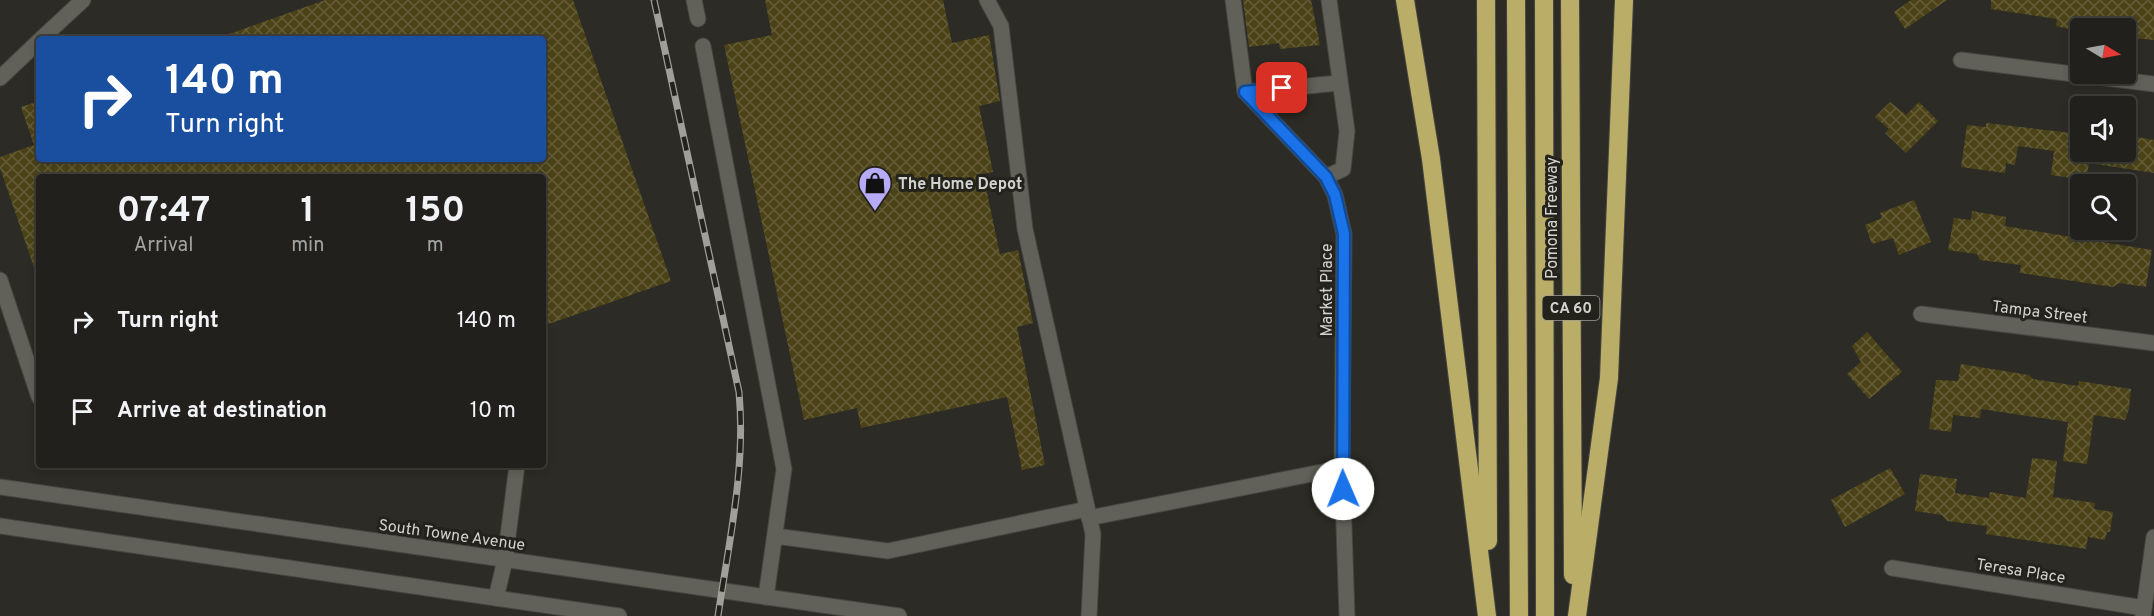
<!DOCTYPE html>
<style>
:root{--surface:#21201c;--page:#2d2d29;--text:#f1f3f6;--muted:#a2a3a3;--line:#3e3e3b}
body{margin:0;font-family:Overpass,sans-serif;background:var(--page);color:var(--text);height:100vh;display:flex;flex-direction:column;font-size:22px;white-space:nowrap}
*{box-sizing:border-box;margin:0}
p{font-size:20px;color:var(--muted)}
.icon{flex:none;width:33px;height:33px;fill:none;stroke:currentColor;stroke-width:2;stroke-linecap:round;stroke-linejoin:round}
.map{position:relative;flex:1;overflow:hidden}
.details{position:absolute;left:36px;top:174px;width:510px;height:294px;display:flex;flex-direction:column;background:var(--surface);border-radius:6px;box-shadow:0 3px 9px #0003,0 0 0 2px var(--line)}
.details>*{flex:none}
.hud{position:absolute;left:36px;top:36px;width:510px;height:126px;border-radius:6px;box-shadow:0 3px 9px #0003,0 0 0 2px var(--line);background:#1a4fa0;color:#fff;overflow:hidden}
.needle{width:39px;rotate:100deg}
.buttons{position:absolute;left:2070px;top:18px;display:grid;gap:12px}
.buttons a{display:grid;place-items:center;width:66px;height:66px;border-radius:6px;background:var(--surface);box-shadow:0 3px 9px #0003,0 0 0 2px var(--line);font-size:30px}
.pin{position:absolute;display:grid;place-items:center;width:51px;height:51px;color:#fff;margin:-26px;border-radius:12px;box-shadow:0 3px 9px #0006}
.me{position:absolute;width:66px;margin:-33px;rotate:359deg;stroke-linejoin:round;filter:drop-shadow(0 0 4px #0008)}
.turn{display:flex;align-items:center;gap:21px;height:126px;padding:0 30px;font-size:27px}
.turn .icon{width:78px;height:78px;stroke-width:2.5}
.turn b{display:block;font-size:42px;line-height:51px}
.eta{display:flex;justify-content:space-evenly;align-items:center;height:102px;text-align:center}
.eta b{font-size:36px;font-weight:700;line-height:42px}
ul{padding:0;list-style:none}
li{display:flex;align-items:center;gap:18px;height:90px;padding:0 30px}
li div{flex:1}
li b{display:block;font-size:22px}
li em{font-style:normal}
.map>svg:first-child{display:block}
</style>
<div class="map">
<svg width="2154" height="616" viewBox="0 0 2154 616">
<defs>
<pattern id="building-cross-hatch" width="8" height="8" patternUnits="userSpaceOnUse" patternTransform="scale(1.5)"><rect width="8" height="8" fill="#4b4317"/><path d="M0 0l8 8M0 8l8-8" fill="none" stroke="#645d38"/></pattern>
</defs>
<rect width="100%" height="100%" fill="#2c2b25"/>
<g fill="url(#building-cross-hatch)">
<path d="M325,0h248l98,281 -128,45v-149h-504v96h-3l-36,-105v-11l34,-12 -13,-38 18,-6v58h504v-120h-322v-2z"/>
<path d="M765,0h178l9,43 37,-8 11,66 -21,5 14,66 -10,2 17,80 18,-4 15,73 -16,4 28,138 -23,5 -15,-73 -146,31 -4,-20 -53,12 -80,-375 48,-10z"/>
<path d="M1243,0h68l9,45 -40,4 -1,-6 -30,4z"/>
<path d="M1911,0h36l-42,29 -11,-17z"/>
<path d="M1991,0h163v40l-20,-2 2,-10 -64,2 -16,-4 1,-7 -66,-10z"/>
<path d="M1890,102l16,13 13,-13 19,19 -32,32 -21,-20 4,-4 -14,-12z"/>
<path d="M1986,123l94,11v18h46v-17l28,5v33l-65,-10 -3,17 -35,-5 3,-24 -36,-5 -3,19 -9,-2 -1,10 -44,-6 6,-42 19,2z"/>
<path d="M1914,200l17,42 -32,13 -6,-17 -21,6 -7,-19 17,-7 -2,-5z"/>
<path d="M1972,211l34,6 -1,9 147,24 -6,37 -27,-4 -6,4 -93,-14 1,-8 -41,-5 -3,-6 -29,-4 6,-32 17,2z"/>
<path d="M1867,332l35,40 -33,27 -22,-25 14,-12 -9,-16z"/>
<path d="M1961,364l68,11 4,4 45,7 1,-5 52,8 -2,20 -4,11 -31,-5 -7,49 -24,-3 5,-39 -87,-13 -1,9 -27,-3 -2,17 -22,-3 7,-49 22,1z"/>
<path d="M2032,458l25,3 -4,36 42,6 -1,6 19,3 -3,20h-3l-2,8 -17,-3 -2,12 -100,-15 1,-8 -40,-5 -5,-6 -27,-4 5,-37 37,5 -2,14 34,5 1,-6 36,6z"/>
<path d="M1890,468l15,26 -60,33 -14,-27z"/>
</g>
<g fill="none" stroke-linecap="round" stroke-linejoin="round">
<g stroke="#464640" stroke-width="17">
<g id="minor">
<path d="M694,0l4,19"/>
<path d="M987,0l14,26 24,203 68,305 -4,82"/>
<path d="M1233,0l12,92 81,85 9,18 9,39 -2,234 5,148"/>
<path d="M41,39l42,-39"/>
<path d="M703,46l81,423 -18,128"/>
<path d="M1961,60l193,24"/>
<path d="M0,78l39,-37"/>
<path d="M1245,92l94,-9"/>
<path d="M1326,177l17,-8 4,-38 -18,-131"/>
<path d="M0,280l39,117"/>
<path d="M1921,314l233,29"/>
<path d="M0,487l899,129"/>
<path d="M1089,518l253,-50"/>
<path d="M0,526l619,90"/>
<path d="M775,536l113,15 199,-42"/>
<path d="M1892,568l252,40"/>
<path d="M496,598l9,-38 12,-95"/>
<path d="M2143,616l11,-79"/>
</g>
</g>
<g stroke="#464640" stroke-width="20">
<g id="highway">
<path d="M1405,0l26,159 56,457"/>
<path d="M1486,0l2,541"/>
<path d="M1516,0l3,616"/>
<path d="M1544,0l1,616"/>
<path d="M1570,0l3,575"/>
<path d="M1577,616l32,-238 15,-378"/>
</g>
</g>
<use href="#minor" stroke="#626159" stroke-width="15"/>
<use href="#highway" stroke="#b9ad67" stroke-width="18"/>
<g stroke="#a0a09a" stroke-width="7">
<path id="rail" d="M654,0l85,392c7,76 -10,149 -21,224"/>
</g>
<use href="#rail" stroke="#23221b" stroke-width="4.5" stroke-dasharray="14" stroke-linecap="butt"/>
</g>
<g fill="none" stroke-linecap="round" stroke-linejoin="round">
<g stroke="#114b97" stroke-width="15">
<path id="route" d="M1282,88l-37,4 81,85 9,18 9,39 -1,255"/>
</g>
<use href="#route" stroke="#1a73e8" stroke-width="10"/>
</g>
<defs>
<g id="shop-pin" transform="scale(1.725)"><path d="M0 17L-7.5 6A9.5 9.5 0 1 1 7.5 6Z" fill="#b7abf7" stroke="#23221b"/><path d="M-5-2.5h2.3a2.7 3.5 0 0 1 5.4 0H5L5.5 6h-11ZM-1.5-2.5h3a1.5 2.3 0 0 0-3 0Z" fill="#111"/></g>
</defs>
<g fill-rule="evenodd">
<use href="#shop-pin" x="875" y="183"/>
</g>
<g text-anchor="middle" stroke-width="6" stroke-linejoin="round" paint-order="stroke">
<rect fill="#23221b" stroke="#9e9e98" stroke-width="1.5" x="1542.5" y="296" width="57" height="24" rx="4.5"/>
<g font-size="15" font-weight="bold" fill="#d3d3ce">
<text x="1571" y="313">CA 60</text>
</g>
<g font-size="16" font-weight="bold" fill="#d3d3ce" stroke="#23221b" text-anchor="start">
<text x="898" y="189">The Home Depot</text>
</g>
<g font-size="16" fill="#d3d3ce" stroke="#23221b">
<text transform="translate(1551 218) rotate(-90)" y="6">Pomona Freeway</text>
<text transform="translate(1326 290) rotate(-90)" y="6">Market Place</text>
<text transform="translate(2040 311) rotate(7)" y="6">Tampa Street</text>
<text transform="translate(452 534) rotate(8)" y="6">South Towne Avenue</text>
<text transform="translate(2021 570) rotate(9)" y="6">Teresa Place</text>
</g>
</g>
</svg>
<div class="buttons">
<a><svg class="needle" viewBox="-14 -14 28 28"><path d="M0-13l5 13h-10z" fill="#e53935"/><path d="M0 13l5-13h-10z" fill="#a2a3a3"/></svg></a>
<a><svg class="icon" aria-label="sound" viewBox="0 0 24 24"><path d="M4 9h4l5-4v14l-5-4H4zM17 9q2 3 0 6"/></svg></a>
<a><svg class="icon" aria-label="search" viewBox="0 0 24 24"><circle cx="10" cy="10" r="6"/><path d="M15 15l6 6"/></svg></a>
</div>
<div class="pin" style="left:1282px;top:88px;background:#d93025"><svg class="icon" aria-label="arrive" viewBox="0 0 24 24"><path d="M6 21V4h12l-3 4 3 4H6"/></svg></div>
<svg class="me" style="left:1343px;top:489px" viewBox="-20 -20 40 40"><circle r="19" fill="#fff"/><path d="M0-13L10 11 0 6-10 11z" fill="#1a73e8"/></svg>
<div class="hud">
<div class="turn"><svg class="icon" aria-label="right" viewBox="0 0 24 24"><path d="M7 20v-9h11M14 6l5 5-5 5"/></svg><div><b>140 m</b>Turn right</div></div>
</div>
<section class="details">
<div class="eta">
<div><b>07:47</b><p>Arrival</p></div>
<div><b>1</b><p>min</p></div>
<div><b>150</b><p>m</p></div>
</div>
<ul>
<li><svg class="icon" aria-label="right" viewBox="0 0 24 24"><path d="M7 20v-9h11M14 6l5 5-5 5"/></svg><div><b>Turn right</b></div><em>140 m</em></li>
<li><svg class="icon" aria-label="arrive" viewBox="0 0 24 24"><path d="M6 21V4h12l-3 4 3 4H6"/></svg><div><b>Arrive at destination</b></div><em>10 m</em></li>
</ul>
</section>
</div>
